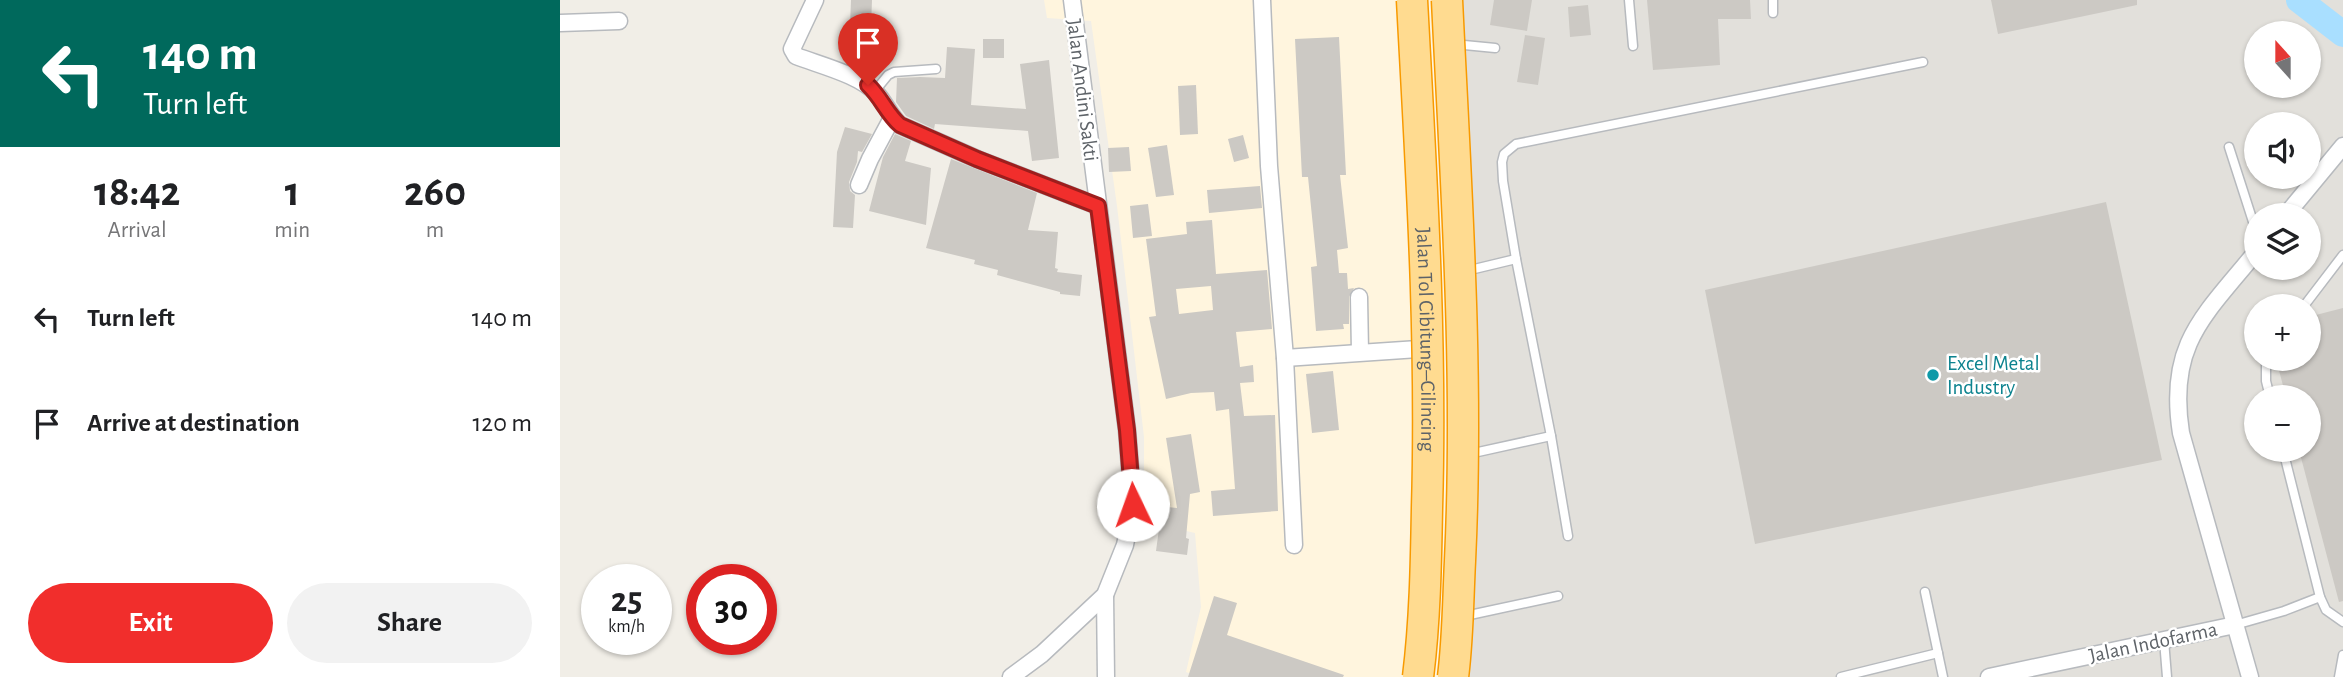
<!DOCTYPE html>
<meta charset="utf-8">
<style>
:root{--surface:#fff;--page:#f2f2f2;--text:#202124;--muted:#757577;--accent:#f12e2c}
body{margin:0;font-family:"Alegreya Sans",sans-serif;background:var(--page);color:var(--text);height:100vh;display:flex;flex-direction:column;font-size:26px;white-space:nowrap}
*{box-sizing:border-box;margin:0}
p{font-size:23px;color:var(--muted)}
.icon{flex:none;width:38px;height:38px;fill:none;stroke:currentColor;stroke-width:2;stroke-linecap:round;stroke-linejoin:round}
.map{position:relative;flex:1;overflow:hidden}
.panel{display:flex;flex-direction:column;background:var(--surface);width:560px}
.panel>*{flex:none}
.hud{background:#00695c;color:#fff;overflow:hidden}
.needle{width:46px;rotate:339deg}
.tools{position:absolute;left:1684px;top:21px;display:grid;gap:14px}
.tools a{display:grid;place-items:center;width:77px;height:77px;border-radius:50%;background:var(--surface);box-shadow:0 2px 5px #0004;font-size:35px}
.speed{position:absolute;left:21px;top:564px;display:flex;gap:14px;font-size:35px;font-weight:700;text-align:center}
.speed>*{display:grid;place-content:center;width:91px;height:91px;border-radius:50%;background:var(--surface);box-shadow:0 2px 5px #0004;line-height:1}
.speed small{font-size:18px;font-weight:400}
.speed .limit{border:10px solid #d22;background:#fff;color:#111}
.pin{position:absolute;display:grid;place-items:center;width:60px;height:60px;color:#fff;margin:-72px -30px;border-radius:50% 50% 50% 0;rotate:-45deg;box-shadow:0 0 7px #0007}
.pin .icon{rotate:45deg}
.me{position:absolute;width:77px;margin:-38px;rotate:357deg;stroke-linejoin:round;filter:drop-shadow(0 0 5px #0008)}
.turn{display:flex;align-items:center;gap:24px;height:147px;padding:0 28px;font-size:32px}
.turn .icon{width:91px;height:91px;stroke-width:2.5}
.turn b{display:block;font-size:49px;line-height:60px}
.eta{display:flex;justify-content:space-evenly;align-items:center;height:119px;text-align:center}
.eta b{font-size:42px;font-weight:700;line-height:49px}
.button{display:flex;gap:14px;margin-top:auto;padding:14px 28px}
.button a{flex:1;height:80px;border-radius:42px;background:var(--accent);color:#fff;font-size:28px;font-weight:700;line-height:80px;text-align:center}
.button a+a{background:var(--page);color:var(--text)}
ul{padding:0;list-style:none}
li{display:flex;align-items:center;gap:21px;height:105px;padding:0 28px}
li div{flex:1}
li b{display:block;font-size:26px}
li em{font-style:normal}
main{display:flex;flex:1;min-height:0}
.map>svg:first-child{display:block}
</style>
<main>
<section class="panel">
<div class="hud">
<div class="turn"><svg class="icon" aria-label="left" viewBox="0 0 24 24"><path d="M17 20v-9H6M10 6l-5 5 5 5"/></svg><div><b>140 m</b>Turn left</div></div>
</div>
<div class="eta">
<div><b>18:42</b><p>Arrival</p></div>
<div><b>1</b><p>min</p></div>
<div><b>260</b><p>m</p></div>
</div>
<ul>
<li><svg class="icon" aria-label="left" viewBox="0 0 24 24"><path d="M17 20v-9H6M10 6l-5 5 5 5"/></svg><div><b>Turn left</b></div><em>140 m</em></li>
<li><svg class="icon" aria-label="arrive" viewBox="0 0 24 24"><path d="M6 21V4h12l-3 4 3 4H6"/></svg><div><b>Arrive at destination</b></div><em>120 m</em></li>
</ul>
<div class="button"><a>Exit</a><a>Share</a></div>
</section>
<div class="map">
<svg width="1783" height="677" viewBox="0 0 1783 677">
<rect width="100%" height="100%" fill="#f1eee7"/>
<path fill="#fff5de" d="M484,0h413l1,677h-258l-14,-5 15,-65 -6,-74 -51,-12v-84l-27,-231 -26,-185 -44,-3z"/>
<path fill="#e2e0db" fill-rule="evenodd" d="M897,0h886v677h-885zM1696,33h52v53h-52zM1696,124h52v53h-52zM1696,215h52v53h-52zM1696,306h52v53h-52zM1696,397h52v53h-52z"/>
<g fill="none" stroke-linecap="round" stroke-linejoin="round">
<path stroke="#a9dfff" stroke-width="26" d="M1739,0l44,34"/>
</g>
<g fill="#ccc9c4" fill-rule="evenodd">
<path d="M291,0h21l-2,52h-21z"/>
<path d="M934,0h38l-5,31 -37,-6z"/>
<path d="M1087,0h103l1,19h-33l2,46 -67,5z"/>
<path d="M1431,0h146v5l-139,29z"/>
<path d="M1028,5l3,30 -21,2 -2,-30z"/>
<path d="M965,35l20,3 -7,47 -21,-3z"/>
<path d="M779,37l7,138h-6l8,73 -11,2 2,23h8l1,16 6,-1 -5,9v27h-6l1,5 -28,2 -5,-64 6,-1 -9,-89h-6l-7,-138z"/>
<rect x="423" y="39" width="21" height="19"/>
<path d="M387,47l28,2 -4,56 55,4 -6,-45 29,-4 10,98 -27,3 -4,-30 -93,-7 -1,5 -28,-13 -10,-14 1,-24 23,-1 25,1z"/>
<path d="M636,85l2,49 -18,1 -2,-49z"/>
<path d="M285,127l27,7 -10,18 -4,-1 -1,11 -8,20 1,9 5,4 -2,33 -20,-1 4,-75z"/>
<path d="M335,134l16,7 -6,20 26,7 -5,57 -57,-14 14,-54z"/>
<path d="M683,135l6,23 -15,4 -6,-23z"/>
<path d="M607,145l7,50 -18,2 -8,-49z"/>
<path d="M569,147l2,24 -22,1 -1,-24z"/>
<path d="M391,159l86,34 -9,37 30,2 -3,36 3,1 -1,3 25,3 -2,21 -20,-2v-2l-63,-17 1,-5 -24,-6 1,-4 -49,-12z"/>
<path d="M700,186l2,22 -53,5 -2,-23z"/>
<path d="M1546,202l56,258 -407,84 -50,-254z"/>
<path d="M588,204l4,32 -19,2 -3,-32z"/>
<path d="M652,220l4,54 51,-4 5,59 -36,3 4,35 13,-2 1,17 -14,1 4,33 31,-1 3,96 -65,5 -2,-25 24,-2 -6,-80 -13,2 -2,-19 -23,1 -25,6 -17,-82 7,-1 -10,-77 41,-5 -1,-12zM651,286l2,24 -34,4 -3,-25z"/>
<path d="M1783,308v293l-4,1 -40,-152h9v-53h-22l-10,-38h32v-11l5,-1 -5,-16v-14z"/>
<path d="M773,371l6,59 -27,3 -6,-59z"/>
<path d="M631,434l9,58 -10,2 -4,44 3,1 -2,16 -31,-4 3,-22h-4l2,-23 20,2 -11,-70z"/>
<path d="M654,596l23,7 -10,32 117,40 -1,2h-155z"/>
</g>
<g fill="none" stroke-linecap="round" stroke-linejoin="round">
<g stroke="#b7babe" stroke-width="11">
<g id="lane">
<path d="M1069,0l4,46"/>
<path d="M1213,13v-13"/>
<path d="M894,44l41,4"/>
<path d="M315,91l13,-16 6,-3 42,-3"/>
<path d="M1669,147l27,84"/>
<path d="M906,271l50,-12"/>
<path d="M1744,306l39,-51"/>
<path d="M1706,359v22l4,16"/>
<path d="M1723,450l37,147"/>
<path d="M909,454l82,-18"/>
<path d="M1008,536l-17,-100 -35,-177 -13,-78 -1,-19 2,-8 12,-10 407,-82"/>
<path d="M1365,592l18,85"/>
<path d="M905,616l93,-20"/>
<path d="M1675,625l49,-14 36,-14 6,13 17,12"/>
<path d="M1604,640l3,37"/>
<path d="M1281,677l97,-24"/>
<path d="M1779,677l4,-22"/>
</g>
</g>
<g stroke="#b7babe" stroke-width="19">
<g id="street">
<path d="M255,0l-23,49 4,7c23,9 65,19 81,38 9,10 13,22 23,31l77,34 121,47"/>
<path d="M702,0l7,166 16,192 9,187"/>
<path d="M0,23l59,-2"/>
<path d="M299,185l11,-26 22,-41"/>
<path d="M1726,215l57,-69"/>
<path d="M799,297l1,55"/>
<path d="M725,358l148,-10"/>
<path d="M545,595l1,82"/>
<path d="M451,677l31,-23 63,-59 20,-50 8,-40 -6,-75 -55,-430"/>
<path d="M1429,677l246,-52"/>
<path d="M1690,677l-69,-244c-14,-89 23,-117 75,-181"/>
</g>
</g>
<use href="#lane" stroke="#fff" stroke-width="8"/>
<use href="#street" stroke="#fff" stroke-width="16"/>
<g stroke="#f89a00" stroke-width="33" stroke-linecap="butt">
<g id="highway-bridge">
<path id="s1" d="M852,0c9,169 20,338 15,508 -1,56 -2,113 -9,169"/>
<path d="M887,0c9,187 22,374 13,561 -2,39 -2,77 -7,116"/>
</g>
</g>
<use href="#highway-bridge" stroke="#ffdb90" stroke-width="30"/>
</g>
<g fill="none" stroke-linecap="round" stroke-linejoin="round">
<g stroke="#9d1e1d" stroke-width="18">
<path id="route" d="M308,85c13,12 19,29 32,40l77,34 121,47 29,224 6,75"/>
</g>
<use href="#route" stroke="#f12e2c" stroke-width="12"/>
</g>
<circle fill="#0f9aa8" stroke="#fff" stroke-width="2.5" cx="1373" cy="375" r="7"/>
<g text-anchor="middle" stroke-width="5" stroke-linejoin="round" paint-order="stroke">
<g font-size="21" fill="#5e6368" stroke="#fff">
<text transform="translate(523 90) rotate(83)" y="7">Jalan Andini Sakti</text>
<text dy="7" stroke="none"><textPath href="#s1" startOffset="340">Jalan Tol Cibitung–Cilincing</textPath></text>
<text transform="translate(1593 642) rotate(-12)" y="7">Jalan Indofarma</text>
</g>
<g font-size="21" fill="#0d838f" stroke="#fff" text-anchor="start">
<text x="1387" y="370">Excel Metal<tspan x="1387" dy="24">Industry</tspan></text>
</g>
</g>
</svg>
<div class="tools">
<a><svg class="needle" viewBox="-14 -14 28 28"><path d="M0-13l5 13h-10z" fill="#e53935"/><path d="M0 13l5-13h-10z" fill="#757577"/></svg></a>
<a><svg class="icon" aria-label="sound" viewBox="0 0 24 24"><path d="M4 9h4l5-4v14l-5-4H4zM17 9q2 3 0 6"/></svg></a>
<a><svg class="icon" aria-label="layers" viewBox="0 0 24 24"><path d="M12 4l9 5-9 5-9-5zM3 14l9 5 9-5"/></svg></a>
<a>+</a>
<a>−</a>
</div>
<div class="speed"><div>25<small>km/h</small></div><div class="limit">30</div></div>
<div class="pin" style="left:308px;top:85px;background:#d93025"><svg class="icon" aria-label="arrive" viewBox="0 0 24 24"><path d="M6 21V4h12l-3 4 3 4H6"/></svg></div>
<svg class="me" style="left:573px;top:505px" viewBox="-20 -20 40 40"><circle r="19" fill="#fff"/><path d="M0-13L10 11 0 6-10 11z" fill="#f12e2c"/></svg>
</div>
</main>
